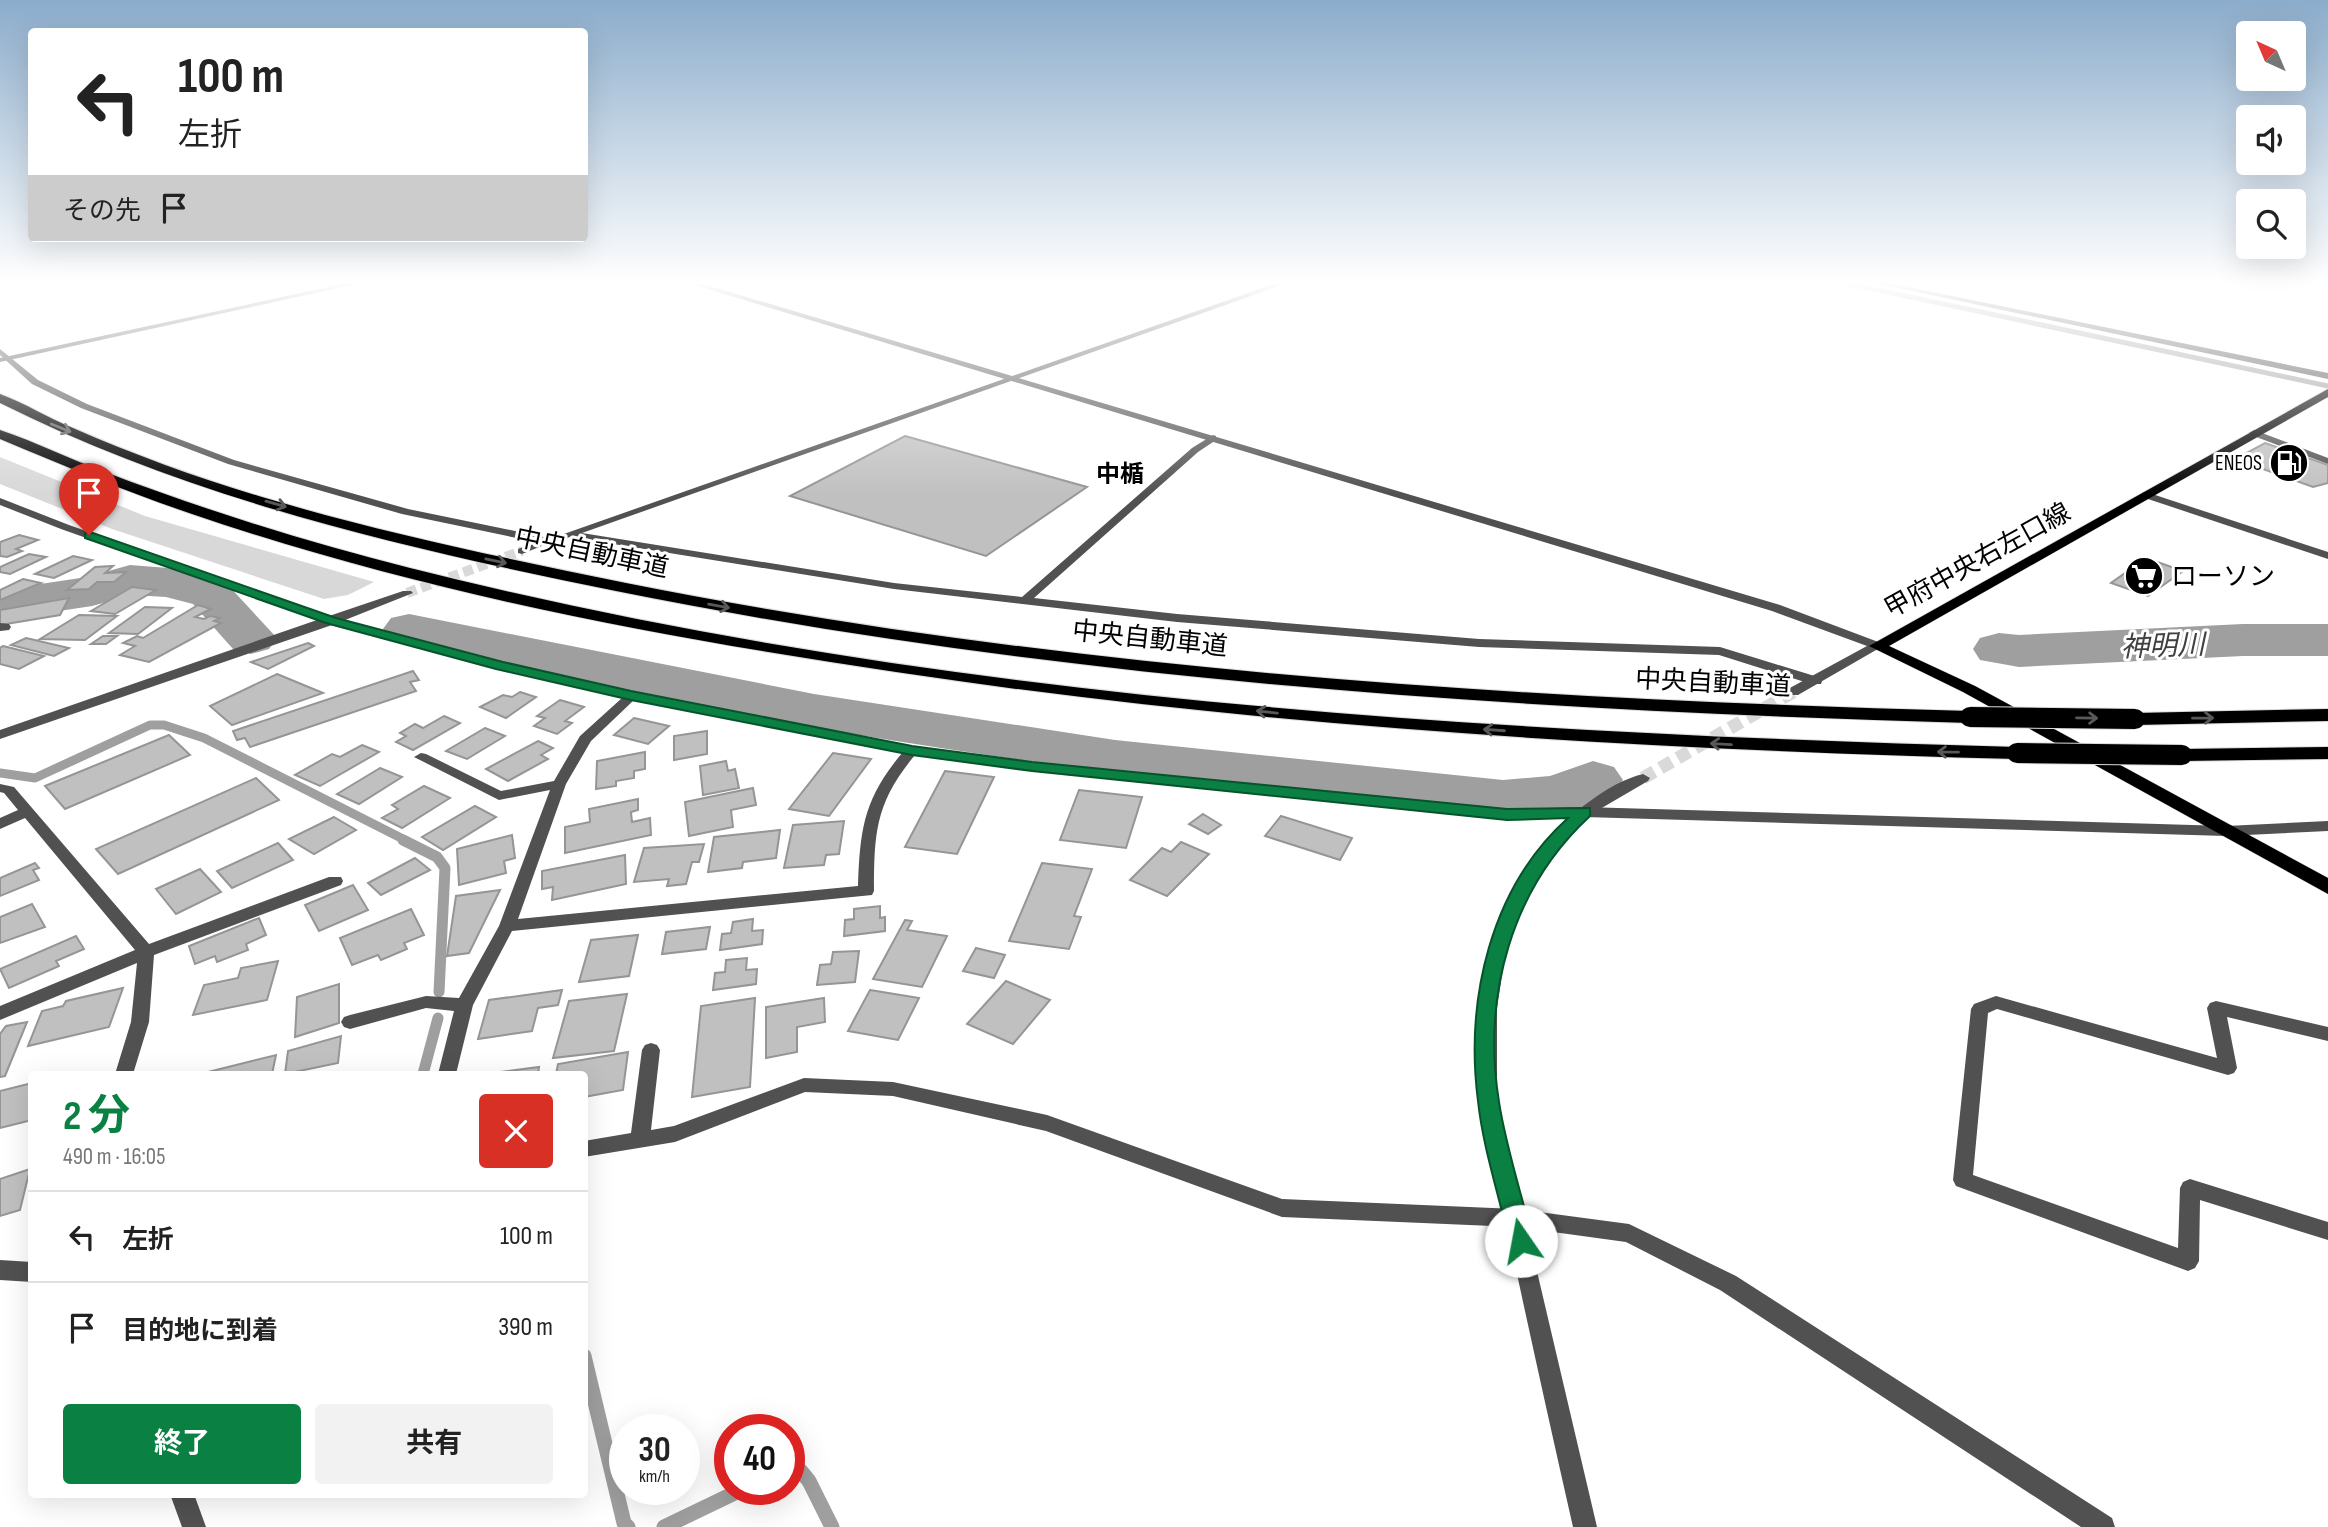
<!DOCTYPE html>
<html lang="ja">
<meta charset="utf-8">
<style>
:root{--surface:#fff;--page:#f2f2f2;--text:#222;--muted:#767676;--line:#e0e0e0;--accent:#0b8043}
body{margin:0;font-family:"Sofia Sans Condensed","Noto Sans JP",sans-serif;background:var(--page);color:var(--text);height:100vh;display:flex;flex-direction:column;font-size:26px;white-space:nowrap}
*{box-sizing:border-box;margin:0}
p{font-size:23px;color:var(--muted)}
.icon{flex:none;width:38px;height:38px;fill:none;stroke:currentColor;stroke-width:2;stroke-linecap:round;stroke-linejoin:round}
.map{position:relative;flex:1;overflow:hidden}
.details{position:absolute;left:28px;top:1071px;width:560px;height:427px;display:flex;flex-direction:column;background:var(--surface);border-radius:7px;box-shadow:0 7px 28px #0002}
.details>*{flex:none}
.top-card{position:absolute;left:28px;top:28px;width:560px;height:214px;border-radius:7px;box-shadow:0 7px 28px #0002;background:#fff;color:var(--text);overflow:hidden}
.needle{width:46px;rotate:316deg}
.buttons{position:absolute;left:2236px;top:21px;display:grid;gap:14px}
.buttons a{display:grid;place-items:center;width:70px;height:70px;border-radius:7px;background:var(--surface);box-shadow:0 7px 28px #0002;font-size:35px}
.speed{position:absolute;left:609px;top:1414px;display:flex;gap:14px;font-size:35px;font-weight:700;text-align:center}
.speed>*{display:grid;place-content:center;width:91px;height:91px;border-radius:50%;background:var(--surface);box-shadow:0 7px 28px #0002;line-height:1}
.speed small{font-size:18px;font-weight:400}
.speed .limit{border:10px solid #d22;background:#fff;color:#111}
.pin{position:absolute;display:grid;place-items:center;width:60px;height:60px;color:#fff;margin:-72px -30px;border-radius:50% 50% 50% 0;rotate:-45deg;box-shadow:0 0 7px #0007}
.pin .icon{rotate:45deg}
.me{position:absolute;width:77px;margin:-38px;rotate:348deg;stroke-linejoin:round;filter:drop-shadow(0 0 5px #0008)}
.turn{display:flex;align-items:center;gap:24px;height:147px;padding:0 35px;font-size:32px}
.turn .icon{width:91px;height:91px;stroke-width:2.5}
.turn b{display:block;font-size:49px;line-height:60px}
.then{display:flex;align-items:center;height:66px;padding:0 35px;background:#0003;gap:14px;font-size:26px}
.round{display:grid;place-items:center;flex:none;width:74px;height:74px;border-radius:7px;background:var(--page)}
.summary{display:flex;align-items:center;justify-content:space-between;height:119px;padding:0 35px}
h1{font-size:42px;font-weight:700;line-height:52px;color:var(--accent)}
.primary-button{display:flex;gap:14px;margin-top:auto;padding:14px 35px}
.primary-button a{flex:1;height:80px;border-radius:7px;background:var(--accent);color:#fff;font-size:28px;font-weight:700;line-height:80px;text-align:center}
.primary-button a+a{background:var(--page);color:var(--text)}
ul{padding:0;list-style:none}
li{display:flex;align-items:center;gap:21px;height:91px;padding:0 35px;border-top:2px solid var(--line)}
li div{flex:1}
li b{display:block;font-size:26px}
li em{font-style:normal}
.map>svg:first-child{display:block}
</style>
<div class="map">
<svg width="2328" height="1527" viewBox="0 0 2328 1527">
<rect width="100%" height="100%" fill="#fff"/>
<path fill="#d8d8d8" d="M0,457l145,59 229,66 -26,13 -24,4 -212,-70 -112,-45z"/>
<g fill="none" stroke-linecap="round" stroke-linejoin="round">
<path stroke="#9f9f9f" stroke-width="5" d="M1836,281l492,105"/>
<path stroke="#9f9f9f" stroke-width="9" d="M0,773l35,5 115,-53h14l40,13 203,103"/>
<g stroke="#9f9f9f" stroke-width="11">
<path d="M403,840l34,17 8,11 -6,124"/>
<path d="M423,1074l15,-56"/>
</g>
<g stroke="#9f9f9f" stroke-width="15">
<path d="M584,1356l40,167 4,4"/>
<path d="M789,1471l11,-1 9,11 23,46"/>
<path d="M664,1527l79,-38"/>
</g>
<g fill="#9f9f9f" fill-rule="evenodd">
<path d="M130,565l38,3 59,16 50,54 -8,11 -18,5 -18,-5 -40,-45 -27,-7 -34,-2 -40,11 -92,14v-30l87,-13z"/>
<path d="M409,614l405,80 301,46 388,40 47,-4 43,-15 21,6 9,13c-24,36 -81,35 -120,38 -374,-39 -747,-87 -1112,-178l-8,-11 8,-11z"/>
<path d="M2243,624h85v32h-85l-224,11 -39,-7 -7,-11 7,-11 19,-5 20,2z"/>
</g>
</g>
<g fill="#c0c0c0" stroke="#959595" stroke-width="2">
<path d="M905,436l182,51 -101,69 -196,-60z"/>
<path d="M2265,443l63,22v18l-15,4 -78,-28z"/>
<path d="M19,535l19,5 -22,9 6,2 -15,6 -7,-1v-14z"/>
<path d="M29,554l17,3 -36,17 -10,-2v-5z"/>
<path d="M73,556l19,4 -38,18 -19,-4z"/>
<path d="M2146,558l37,13 -35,25 -37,-13z"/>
<path d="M113,566l-8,7 21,-1 -12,10h-17l-8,7 -22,1 28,-23z"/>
<path d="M23,579l18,4 -41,17v-10z"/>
<path d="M132,587l24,3 -41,24 -24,-3z"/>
<path d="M69,598l-9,17 -60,10v-15z"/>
<path d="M198,605l13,4 -16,8 9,2 6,-3 10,2 -6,3 7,2 -72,39 -29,-7 15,-9 -12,-3 14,-7 6,2z"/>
<path d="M145,607l27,1 -34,26 -29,-1z"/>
<path d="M79,615l38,1 -32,24 -45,-1z"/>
<path d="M103,636h14l-11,8h-15z"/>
<path d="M26,638l43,10 -15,8 -43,-11z"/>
<path d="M308,643l6,3 -46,23 -17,-7z"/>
<path d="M3,646l41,10 -25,13 -19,-5v-16z"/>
<path d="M413,671l6,9 -9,2 6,9 -166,56 -5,-9 -8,2 -4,-9z"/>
<path d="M277,674l46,19 -91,32 -22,-19z"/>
<path d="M520,692l16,5 -30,21 -26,-11 23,-12 9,2z"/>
<path d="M560,700l24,7 -19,14 7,2 -15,11 -23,-8 11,-8 -8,-2z"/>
<path d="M444,716l16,7 -47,27 -17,-8 10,-6 -6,-3 15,-9 8,4z"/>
<path d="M634,718l35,8 -21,18 -34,-9z"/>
<path d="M485,728l20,8 -38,23 -21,-8z"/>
<path d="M707,731v23l-33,6v-24z"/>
<path d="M169,735l21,20 -125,54 -20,-23z"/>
<path d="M538,741l15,7 -12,7 7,4 -40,22 -22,-12z"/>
<path d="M362,745l17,7 -59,34 -25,-11 37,-21 8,3z"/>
<path d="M645,752v17l-11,2v7l-18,3v5l-20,3 1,-28z"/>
<path d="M833,753l38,6 -42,57 -40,-7z"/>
<path d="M726,761l2,10 7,-2 4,19 -36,7 -3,-29z"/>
<path d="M380,768l22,9 -43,27 -22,-10z"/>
<path d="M945,771l49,6 -37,77 -52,-7z"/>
<path d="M256,778l23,22 -161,74 -22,-25z"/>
<path d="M424,786l26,12 -48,30 -20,-10 16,-9 -6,-4z"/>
<path d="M753,788l3,17 -25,5 2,17 -44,9 -4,-34z"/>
<path d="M1079,790l63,7 -16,51 -66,-8z"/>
<path d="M638,799v11l-7,2 1,10 18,-4 1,17 -86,18v-26l25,-5 -1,-13z"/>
<path d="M475,806l21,11 -53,33 -21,-13z"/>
<path d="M1203,814l18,11 -13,9 -19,-10z"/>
<path d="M1281,816l71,22 -12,22 -75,-24z"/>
<path d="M334,817l22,13 -42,24 -25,-15z"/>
<path d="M844,821l-5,33 -13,1 -2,10 -40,3 9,-43z"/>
<path d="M780,830l-4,28 -33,4 -1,6 -34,4 6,-35z"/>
<path d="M512,835l3,23 -11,3 2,12 -47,12 -2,-36z"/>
<path d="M1181,842l28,12 -42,42 -37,-16 32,-32 9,4z"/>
<path d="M278,843l15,17 -61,28 -15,-17z"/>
<path d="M704,844l-5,18h-7l-6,22 -19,2 2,-7 -35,3 10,-34z"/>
<path d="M625,855l1,29 -74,16 1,-13 -11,2v-18z"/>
<path d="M415,858l15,12 -49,25 -13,-12z"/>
<path d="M35,863l4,5 -6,2 6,10 -39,16v-18z"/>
<path d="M1042,863l50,6 -18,47 7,1 -12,32 -60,-8z"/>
<path d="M200,869l21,23 -45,22 -20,-25z"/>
<path d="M353,885l15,25 -49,21 -14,-26z"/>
<path d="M500,890l-31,63 -22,3 9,-60z"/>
<path d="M32,904l13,23 -45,16v-26z"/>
<path d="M880,906v12l5,-1v14l-41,5 1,-16 9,-1v-10z"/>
<path d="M411,909l13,26 -20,8 3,6 -26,11 -3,-5 -26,10 -12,-27z"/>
<path d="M259,918l7,17 -20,9 2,6 -31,12 -2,-6 -20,8 -6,-18z"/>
<path d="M753,919l-1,12 11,-1 -1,14 -42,6 2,-16 9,-1 2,-11z"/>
<path d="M905,920l7,1 -5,9 40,6 -25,51 -49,-8z"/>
<path d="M710,927l-4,22 -44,5 4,-22z"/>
<path d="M638,935l-9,41 -50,6 12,-42z"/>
<path d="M76,936l8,13 -28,12 3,5 -50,22 -9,-19z"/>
<path d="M976,948l29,7 -11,23 -31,-7z"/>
<path d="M859,951l-4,31 -38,3 3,-20 11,-1 2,-12z"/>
<path d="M747,958l-1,12 11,-1 -1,15 -43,6 2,-17 10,-1 1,-12z"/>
<path d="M278,961l-11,39 -74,15 11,-30 34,-7 3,-10z"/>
<path d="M1006,981l44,19 -37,44 -46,-20z"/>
<path d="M339,984v39l-44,14 2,-40z"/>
<path d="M123,988l-14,39 -81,19 14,-35 21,-5 3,-5z"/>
<path d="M562,990l-4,15 -20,3 -6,23 -54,8 11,-39z"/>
<path d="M870,990l49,8 -21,42 -50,-9z"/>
<path d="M627,994l-13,57 -61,7 16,-57z"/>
<path d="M755,998l-5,89 -58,10 9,-91z"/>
<path d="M824,998l1,24 -28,5v25l-31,6v-51z"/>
<path d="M27,1022l-22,54 -5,1v-43l6,-8z"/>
<path d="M341,1036l-3,27 -53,11 3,-23z"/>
<path d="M628,1052l-5,38 -39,7v-23h-28l2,-10z"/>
<path d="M276,1055l-4,19h-72z"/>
<path d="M539,1067l-1,7h-53z"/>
<path d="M32,1083v37l-32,8v-37z"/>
<path d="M30,1169l-10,41 -20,6v-37z"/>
</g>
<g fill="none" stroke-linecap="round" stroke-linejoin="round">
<path stroke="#d9d9d9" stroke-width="10" stroke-dasharray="10 5" stroke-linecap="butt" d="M407,593l115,-42"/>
<path stroke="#d9d9d9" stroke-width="13" stroke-dasharray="13 7" stroke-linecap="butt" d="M1643,778l150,-86"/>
<g stroke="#dbdbdb" stroke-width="1">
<path id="primary" d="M2328,389v8l-439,249 86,40 353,192v16l-365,-202 -94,-46z"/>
</g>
<g stroke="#dbdbdb" stroke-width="2">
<g id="motorway">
<path d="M0,394c25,9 48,24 73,34 62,27 125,50 189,69 120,36 242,61 364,86 443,88 893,116 1344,128l10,6 -10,6c-454,-13 -908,-42 -1354,-132 -212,-43 -422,-91 -616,-188z"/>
<path d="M0,430c36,12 70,29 105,42 100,38 202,70 305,96 522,132 1071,164 1607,179l10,6 -10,6c-375,-10 -749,-31 -1121,-87 -237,-35 -476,-80 -704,-158 -65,-22 -128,-48 -192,-75z"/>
<path d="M2328,709v12l-193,4 -10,-6 10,-6z"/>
<path d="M2328,747v12l-146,2 -10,-6 10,-6z"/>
</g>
</g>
<g fill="#515151" fill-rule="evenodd">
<path d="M356,281h14l-370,81v-4z"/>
<path d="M1282,281h11l-711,252 312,50 128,14 170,-149 21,-13 3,1v4l-18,12 -164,146 143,16 302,25 241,8 101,31 1,3 -1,3h-10l-92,-29 -240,-8 -302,-25 -283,-33 -324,-52 -21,7 -5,-3z"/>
<path d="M2254,430l74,28v6l-77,-29 -2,-2z"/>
<path d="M331,617l172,46 128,29 281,54 120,17 475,46 77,-2 642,19 102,-5v10l-102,5 -642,-19 -77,2 -475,-48 -117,-16c-39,47 -41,76 -41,136l-2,4 -360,36 -39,74 -17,69h-18l16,-63 -28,-3 -76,21 -6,-2 -3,-5 3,-5 6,-2 76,-19 33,2 40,-72 51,-136 -51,10 -85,-43 7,-4 5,1 75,37 53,-10 26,-45 42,-38 -125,-29 -170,-45 -2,-3zM634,700l269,52c-39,46 -43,76 -45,134l-340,33 48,-135 25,-43z"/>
<path d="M0,623l9,1 2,3 -2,3 -9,1z"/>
<path d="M0,784l14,3 135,157 180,-67h12l2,4 -2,4 -187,70 -5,67 -16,52h-18l16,-52 6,-59 -137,57v-14l135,-56 -110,-132 -25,11v-11l18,-8 -14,-17 -4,-1z"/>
<path d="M1996,996l221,62 -10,-50 3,-5 6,-2 112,26v14l-101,-24 10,51 -3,5 -6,2 -231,-66 -9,4 -15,162 205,73 2,-60 3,-6 7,-3 138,43v18l-128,-40 -1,61 -4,7 -7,3 -232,-85 -3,-6 18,-171 3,-5z"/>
<path d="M651,1043l6,2 3,5 -9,80 23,-4 130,-48 89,4 154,33 235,84 234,10 113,15 107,52 376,242 3,9h-34l-361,-237 -94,-48 -110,-15 -234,-10 -236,-86 -153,-35 -88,-4 -130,50 -91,15v-16l47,-8 11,-83 3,-5z"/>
<path d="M0,1260l32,2v20l-32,-2z"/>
<path d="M170,1494h24l12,33h-24z"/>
</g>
<g fill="#515151" fill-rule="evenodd">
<path d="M681,281h12l1087,324 101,38 2,3 -85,49h-10l-1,-3 1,-3 79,-43 -95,-35z"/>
<path d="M1865,281h14l449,92v6z"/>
<path d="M0,349l38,31 49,24 147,56 174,49 141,29 5,3 -32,13 -4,-1v-4l18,-7 -134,-28 -174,-50 -147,-56 -49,-24 -32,-29z"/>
<path d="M2146,492l182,60v7l-186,-62v-4z"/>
<path d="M0,498l69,27 260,91 74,-25h8l2,2 -78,31 -335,115v-9l317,-110 -256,-91 -61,-24z"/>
<path d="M1643,774l7,4 -2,3 -60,35 -19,18 -26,34 -15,25 -13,28 -9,28 -9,59v93l100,426h-24c-19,-84 -38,-169 -56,-253 -13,-57 -29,-114 -38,-171 -3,-17 -1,-36 -1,-53 0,-77 19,-146 67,-207 22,-27 64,-61 98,-69z"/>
</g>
<use href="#primary" fill="#000" fill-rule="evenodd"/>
<use href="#motorway" fill="#000" fill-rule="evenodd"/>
<g stroke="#dbdbdb" stroke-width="22" stroke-linecap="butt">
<g id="motorway-bridge">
<path d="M1970,717l165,2"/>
<path d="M2017,753l165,2"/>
</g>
</g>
<use href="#motorway-bridge" stroke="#000" stroke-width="20"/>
</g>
<defs><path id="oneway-shaft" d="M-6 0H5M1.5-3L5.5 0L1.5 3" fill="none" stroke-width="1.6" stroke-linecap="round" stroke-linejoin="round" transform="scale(1.75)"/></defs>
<g stroke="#595959">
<use href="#oneway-shaft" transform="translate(61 428) rotate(22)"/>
<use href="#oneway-shaft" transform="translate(276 504) rotate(16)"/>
<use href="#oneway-shaft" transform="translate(496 561) rotate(12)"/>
<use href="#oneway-shaft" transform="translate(719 606) rotate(10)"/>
<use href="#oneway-shaft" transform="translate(1267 712) rotate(-174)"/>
<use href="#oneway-shaft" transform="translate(2087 718) rotate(1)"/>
<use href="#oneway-shaft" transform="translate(2203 718) rotate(-1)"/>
<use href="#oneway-shaft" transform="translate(1494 730) rotate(-176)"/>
<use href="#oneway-shaft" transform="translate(1721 744) rotate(-177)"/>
<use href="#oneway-shaft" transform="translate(1948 752) rotate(-179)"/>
</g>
<linearGradient id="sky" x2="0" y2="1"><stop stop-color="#8baccb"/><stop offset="0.57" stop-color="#fff"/><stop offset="1" stop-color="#fff" stop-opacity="0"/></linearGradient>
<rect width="2328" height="495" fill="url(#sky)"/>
<path fill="#0b8043" stroke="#07532c" stroke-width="2" d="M85,533h8l243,85 167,44 128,29 281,55 120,16 475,47 83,-1v8c-79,73 -108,180 -91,286 7,46 23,93 34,139l-4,8 -8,3 -8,-3 -4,-8c-10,-46 -26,-93 -31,-140 -13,-101 12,-213 90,-283l-61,2 -475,-49 -120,-16 -281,-55 -135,-31 -170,-46 -241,-85z"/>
<defs>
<g id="fuel-disc" transform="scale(2.0125)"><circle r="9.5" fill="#000" stroke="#fff"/><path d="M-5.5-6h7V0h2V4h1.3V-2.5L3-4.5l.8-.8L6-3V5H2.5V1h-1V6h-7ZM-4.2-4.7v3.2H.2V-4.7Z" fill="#fff"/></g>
<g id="supermarket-disc" transform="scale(2.0125)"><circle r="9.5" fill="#000" stroke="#fff"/><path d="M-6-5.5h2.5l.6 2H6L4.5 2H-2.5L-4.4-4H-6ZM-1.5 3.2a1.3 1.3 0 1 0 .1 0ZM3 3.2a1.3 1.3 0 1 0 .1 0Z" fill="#fff"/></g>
</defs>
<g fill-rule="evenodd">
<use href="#fuel-disc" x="2289" y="463"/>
<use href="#supermarket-disc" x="2144" y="576"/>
</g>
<g text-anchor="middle" stroke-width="6" stroke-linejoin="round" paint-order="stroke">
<g font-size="21" fill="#000" stroke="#fff" text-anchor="end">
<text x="2262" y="470">ENEOS</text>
</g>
<g font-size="24" font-weight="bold" fill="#000" stroke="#fff">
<text x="1120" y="482">中楯</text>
</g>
<g font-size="26" fill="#000" stroke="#fff">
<text transform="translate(592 552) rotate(12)" y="9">中央自動車道</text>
<text transform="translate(1977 560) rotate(-29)" y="9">甲府中央右左口線</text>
<text transform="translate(1150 638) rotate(6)" y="9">中央自動車道</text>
<text transform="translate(1713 682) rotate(3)" y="9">中央自動車道</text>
</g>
<g font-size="26" fill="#000" stroke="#fff" text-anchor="start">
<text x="2171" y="585">ローソン</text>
</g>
<g font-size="28" font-style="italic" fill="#404040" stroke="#fff">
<text transform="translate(2163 645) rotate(-2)" y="10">神明川</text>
</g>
</g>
</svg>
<div class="buttons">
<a><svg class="needle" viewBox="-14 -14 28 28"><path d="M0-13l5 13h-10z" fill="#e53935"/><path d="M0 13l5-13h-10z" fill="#767676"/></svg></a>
<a><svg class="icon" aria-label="sound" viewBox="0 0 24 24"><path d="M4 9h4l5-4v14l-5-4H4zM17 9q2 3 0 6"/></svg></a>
<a><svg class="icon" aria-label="search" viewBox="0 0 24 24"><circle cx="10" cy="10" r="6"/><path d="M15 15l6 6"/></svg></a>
</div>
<div class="speed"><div>30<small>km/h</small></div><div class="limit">40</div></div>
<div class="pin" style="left:89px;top:535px;background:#d93025"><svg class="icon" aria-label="arrive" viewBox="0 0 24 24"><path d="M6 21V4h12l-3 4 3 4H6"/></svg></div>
<svg class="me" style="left:1521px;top:1241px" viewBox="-20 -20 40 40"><circle r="19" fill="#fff"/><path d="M0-13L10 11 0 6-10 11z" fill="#0b8043"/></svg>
<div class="top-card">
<div class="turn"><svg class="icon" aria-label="left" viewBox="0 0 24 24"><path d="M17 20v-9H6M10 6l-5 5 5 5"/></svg><div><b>100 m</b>左折</div></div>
<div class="then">その先<svg class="icon" aria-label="arrive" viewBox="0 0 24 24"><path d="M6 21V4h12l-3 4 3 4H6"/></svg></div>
</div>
<section class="details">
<div class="summary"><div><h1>2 分</h1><p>490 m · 16:05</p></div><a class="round" style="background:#d93025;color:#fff"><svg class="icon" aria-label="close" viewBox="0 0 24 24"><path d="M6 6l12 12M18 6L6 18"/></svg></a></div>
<ul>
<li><svg class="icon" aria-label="left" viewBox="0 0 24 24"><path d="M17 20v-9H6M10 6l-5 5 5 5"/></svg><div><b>左折</b></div><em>100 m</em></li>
<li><svg class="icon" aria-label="arrive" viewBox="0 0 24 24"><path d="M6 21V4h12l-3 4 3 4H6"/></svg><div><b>目的地に到着</b></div><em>390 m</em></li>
</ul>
<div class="primary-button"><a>終了</a><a>共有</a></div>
</section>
</div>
